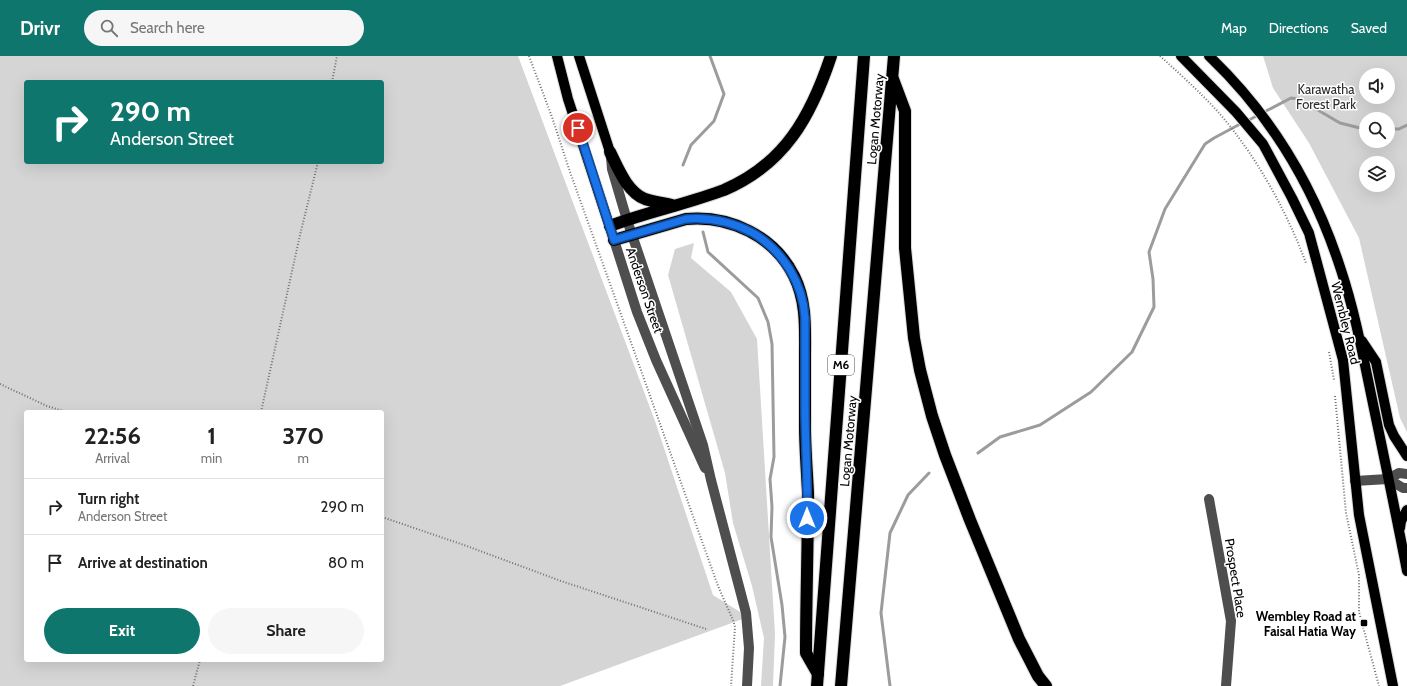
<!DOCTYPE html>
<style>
:root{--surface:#fff;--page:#f6f6f6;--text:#222;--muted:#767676;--line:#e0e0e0;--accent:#0f766e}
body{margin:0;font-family:Cabin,sans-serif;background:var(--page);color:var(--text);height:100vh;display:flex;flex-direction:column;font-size:15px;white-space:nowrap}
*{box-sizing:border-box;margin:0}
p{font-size:13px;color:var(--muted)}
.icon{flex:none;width:22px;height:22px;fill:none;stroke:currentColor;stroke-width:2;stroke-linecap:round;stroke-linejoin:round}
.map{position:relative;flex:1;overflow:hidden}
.panel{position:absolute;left:24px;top:354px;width:360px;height:252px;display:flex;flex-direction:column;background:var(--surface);border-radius:4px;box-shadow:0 4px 16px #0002}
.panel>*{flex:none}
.hud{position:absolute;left:24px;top:24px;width:360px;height:84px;border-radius:4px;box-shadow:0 4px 16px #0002;background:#0f766e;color:#fff;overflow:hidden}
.tools{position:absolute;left:1359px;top:12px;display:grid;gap:8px}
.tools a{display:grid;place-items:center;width:36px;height:36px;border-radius:50%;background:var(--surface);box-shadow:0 4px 16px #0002;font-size:20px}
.pin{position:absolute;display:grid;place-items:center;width:34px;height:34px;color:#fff;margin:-17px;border:2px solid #fff;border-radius:50%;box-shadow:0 1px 4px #0007}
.me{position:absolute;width:44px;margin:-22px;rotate:0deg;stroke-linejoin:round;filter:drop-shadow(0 0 3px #0008)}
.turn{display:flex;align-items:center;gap:14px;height:84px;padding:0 20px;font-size:18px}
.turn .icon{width:52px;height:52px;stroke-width:2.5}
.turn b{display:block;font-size:28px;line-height:34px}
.eta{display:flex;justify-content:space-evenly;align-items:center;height:68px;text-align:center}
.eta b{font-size:24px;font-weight:700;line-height:28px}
.action{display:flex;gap:8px;margin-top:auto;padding:8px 20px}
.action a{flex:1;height:46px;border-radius:24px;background:var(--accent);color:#fff;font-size:16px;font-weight:700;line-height:46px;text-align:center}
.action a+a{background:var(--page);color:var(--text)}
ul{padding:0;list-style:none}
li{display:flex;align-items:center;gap:12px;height:56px;padding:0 20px;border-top:1px solid var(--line)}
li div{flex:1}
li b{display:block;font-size:15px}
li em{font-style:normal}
header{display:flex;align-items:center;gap:24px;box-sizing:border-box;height:56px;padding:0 20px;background:var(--accent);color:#fff}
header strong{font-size:19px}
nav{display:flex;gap:22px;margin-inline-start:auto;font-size:14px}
.search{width:280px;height:36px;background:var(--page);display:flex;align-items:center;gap:10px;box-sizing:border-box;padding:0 14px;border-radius:22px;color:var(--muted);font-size:15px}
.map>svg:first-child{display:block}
</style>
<header>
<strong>Drivr</strong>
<div class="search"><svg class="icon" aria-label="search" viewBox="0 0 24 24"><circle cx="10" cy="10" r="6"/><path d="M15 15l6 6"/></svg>Search here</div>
<nav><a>Map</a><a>Directions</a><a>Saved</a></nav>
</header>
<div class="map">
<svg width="1407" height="630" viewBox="0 0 1407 630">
<rect width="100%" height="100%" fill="#fff"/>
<g fill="#d5d5d5" fill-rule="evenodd">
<path d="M0,0h518l137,365 58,174 35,22 -188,69h-560zM26,26h356v80h-356zM26,356h356v248h-356z"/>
<path d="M1263,0h144v376l-7,-14 -41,-180 -50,-95 -36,-55zM1366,19h22v22h-22zM1366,63h22v22h-22zM1366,107h22v22h-22z"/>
<path d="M694,187l-3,15 40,34 26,47 18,295 -2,52h-12l3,-48 -12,-52 -19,-63 -8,-50 -57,-198 7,-26z"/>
</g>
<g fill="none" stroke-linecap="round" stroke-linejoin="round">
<g stroke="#9c9c9c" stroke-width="3">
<path d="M1247,65l44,-23 8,1 41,24 20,5h6"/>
<path d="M1388,73h11l8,-4"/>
<path d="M683,109l8,-20 23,-24 10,-27 -14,-38"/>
<path d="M703,176l5,20 50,46 10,24 4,22 2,113 -4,22 2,28 -1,30 11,68 3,32 -5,49"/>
<path d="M978,397l22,-16 40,-12 51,-33 41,-40 22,-45 -1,-28 -4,-27 16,-43 40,-65 9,-6 28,-15"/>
<path d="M890,630l-9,-73 9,-80 18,-38 21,-22"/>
</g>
<g stroke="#dbdbdb" stroke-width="12">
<g id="major">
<path d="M557,0l11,43 46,141"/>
<path d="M579,0l31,96"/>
<path d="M1181,0l55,56 27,32 29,54 17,35 34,127 16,155 34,171"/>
<path d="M1209,0c62,59 106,133 132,214 14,42 22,86 31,129 12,58 24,115 35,172"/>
<path d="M1362,285l14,21 13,63 5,11 13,20"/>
<path d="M1400,472l1,-7 6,-11"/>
</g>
</g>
<g stroke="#dbdbdb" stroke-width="14">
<g id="highway">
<path d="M893,23l12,32v137l9,90 6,32 12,46 13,39 25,65 49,119 19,37 8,10"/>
<path d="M610,96c8,16 17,40 35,47 9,3 18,4 27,6"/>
<path d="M610,170c21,-8 43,-14 64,-20 17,-5 34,-10 50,-16 61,-26 87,-74 107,-134"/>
<path d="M614,184l72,-21c44,-4 88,17 108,57 13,26 11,53 11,81 0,23 0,46 0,69 0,22 2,45 3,67 0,53 -2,107 -2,160l12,21"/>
<path d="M817,630l47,-630"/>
<path d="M841,630l53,-630"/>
</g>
</g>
<g stroke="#707070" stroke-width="2" stroke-dasharray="1 2" stroke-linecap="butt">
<path d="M529,0l23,61 17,52 149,417 15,34 2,7 -4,59"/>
<path d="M1160,0c20,18 41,37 59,57 38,44 67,97 87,150"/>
<path d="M332,26l5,-26"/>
<path d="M1329,296l5,28"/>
<path d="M0,328l47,22 19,6"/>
<path d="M1335,340l11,117 13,62v37l20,74"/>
<path d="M261,356l39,-177 18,-73"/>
<path d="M382,461l82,28 97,36 145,48"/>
<path d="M193,630l7,-26"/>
</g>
<g stroke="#4e4e4e" stroke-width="10">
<path d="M611,101l1,12 15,51 76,225 8,35 35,133 3,35 -2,38"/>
<path d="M614,184l23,72 19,48 49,108"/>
<path d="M1388,423l15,9h4"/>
<path d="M1355,425l33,-2 11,-6 8,1"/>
<path d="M1209,443l22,122 -5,65"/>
</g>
<use href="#major" stroke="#000" stroke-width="10"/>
<use href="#highway" stroke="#000" stroke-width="12"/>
</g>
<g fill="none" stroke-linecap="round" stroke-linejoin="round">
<g stroke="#114b97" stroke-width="10">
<path id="route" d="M578,72l36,112 72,-21c24,-2 46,3 67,14 30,18 50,50 52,85 0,10 0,20 0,30 0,20 0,39 0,58 0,38 3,75 2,112"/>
</g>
<use href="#route" stroke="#1a73e8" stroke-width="7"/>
</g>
<rect fill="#000" stroke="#fff" stroke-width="1.5" x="1360" y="563" width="8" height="8" rx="2"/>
<g text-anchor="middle" stroke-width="3" stroke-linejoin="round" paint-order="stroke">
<rect fill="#fff" stroke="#4c4c4c" stroke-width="1" x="828" y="299" width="26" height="20" rx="3"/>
<g font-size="12" font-weight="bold" fill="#000">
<text x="841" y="313">M6</text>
</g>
<g font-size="13" fill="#2c2c2c" stroke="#fff">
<text x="1326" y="38">Karawatha<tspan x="1326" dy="15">Forest Park</tspan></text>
</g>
<g font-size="13" fill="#000" stroke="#fff">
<text transform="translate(875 63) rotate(-85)" y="5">Logan Motorway</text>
<text transform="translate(645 234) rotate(71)" y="5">Anderson Street</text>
<text transform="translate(1346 267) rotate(76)" y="5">Wembley Road</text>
<text transform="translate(848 385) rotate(-85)" y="5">Logan Motorway</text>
<text transform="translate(1236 522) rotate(81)" y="5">Prospect Place</text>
</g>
<g font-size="13" font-weight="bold" fill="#000" stroke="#fff" text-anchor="end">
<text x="1356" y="565">Wembley Road at<tspan x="1356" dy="15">Faisal Hatia Way</tspan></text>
</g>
</g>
</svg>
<div class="tools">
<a><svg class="icon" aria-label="sound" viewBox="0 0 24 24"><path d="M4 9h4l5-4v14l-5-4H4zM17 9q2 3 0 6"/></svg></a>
<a><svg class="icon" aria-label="search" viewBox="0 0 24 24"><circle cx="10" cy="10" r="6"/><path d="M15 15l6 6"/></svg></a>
<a><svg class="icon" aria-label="layers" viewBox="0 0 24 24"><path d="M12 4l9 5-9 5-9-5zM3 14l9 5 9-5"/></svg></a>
</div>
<div class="pin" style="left:578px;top:72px;background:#d93025"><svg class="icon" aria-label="arrive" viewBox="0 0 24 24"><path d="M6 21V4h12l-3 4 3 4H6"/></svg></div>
<svg class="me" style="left:807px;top:462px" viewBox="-20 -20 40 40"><circle r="17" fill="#1a73e8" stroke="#fff" stroke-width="3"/><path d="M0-11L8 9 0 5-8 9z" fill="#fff"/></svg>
<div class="hud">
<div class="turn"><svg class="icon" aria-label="right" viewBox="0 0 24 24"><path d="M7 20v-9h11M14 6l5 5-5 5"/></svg><div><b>290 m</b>Anderson Street</div></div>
</div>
<section class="panel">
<div class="eta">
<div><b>22:56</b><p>Arrival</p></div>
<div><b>1</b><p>min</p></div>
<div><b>370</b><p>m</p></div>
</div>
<ul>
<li><svg class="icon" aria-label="right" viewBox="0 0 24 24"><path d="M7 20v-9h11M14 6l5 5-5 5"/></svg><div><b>Turn right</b><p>Anderson Street</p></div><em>290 m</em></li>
<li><svg class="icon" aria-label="arrive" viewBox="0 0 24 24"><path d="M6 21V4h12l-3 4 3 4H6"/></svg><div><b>Arrive at destination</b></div><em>80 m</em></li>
</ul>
<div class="action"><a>Exit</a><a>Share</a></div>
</section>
</div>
